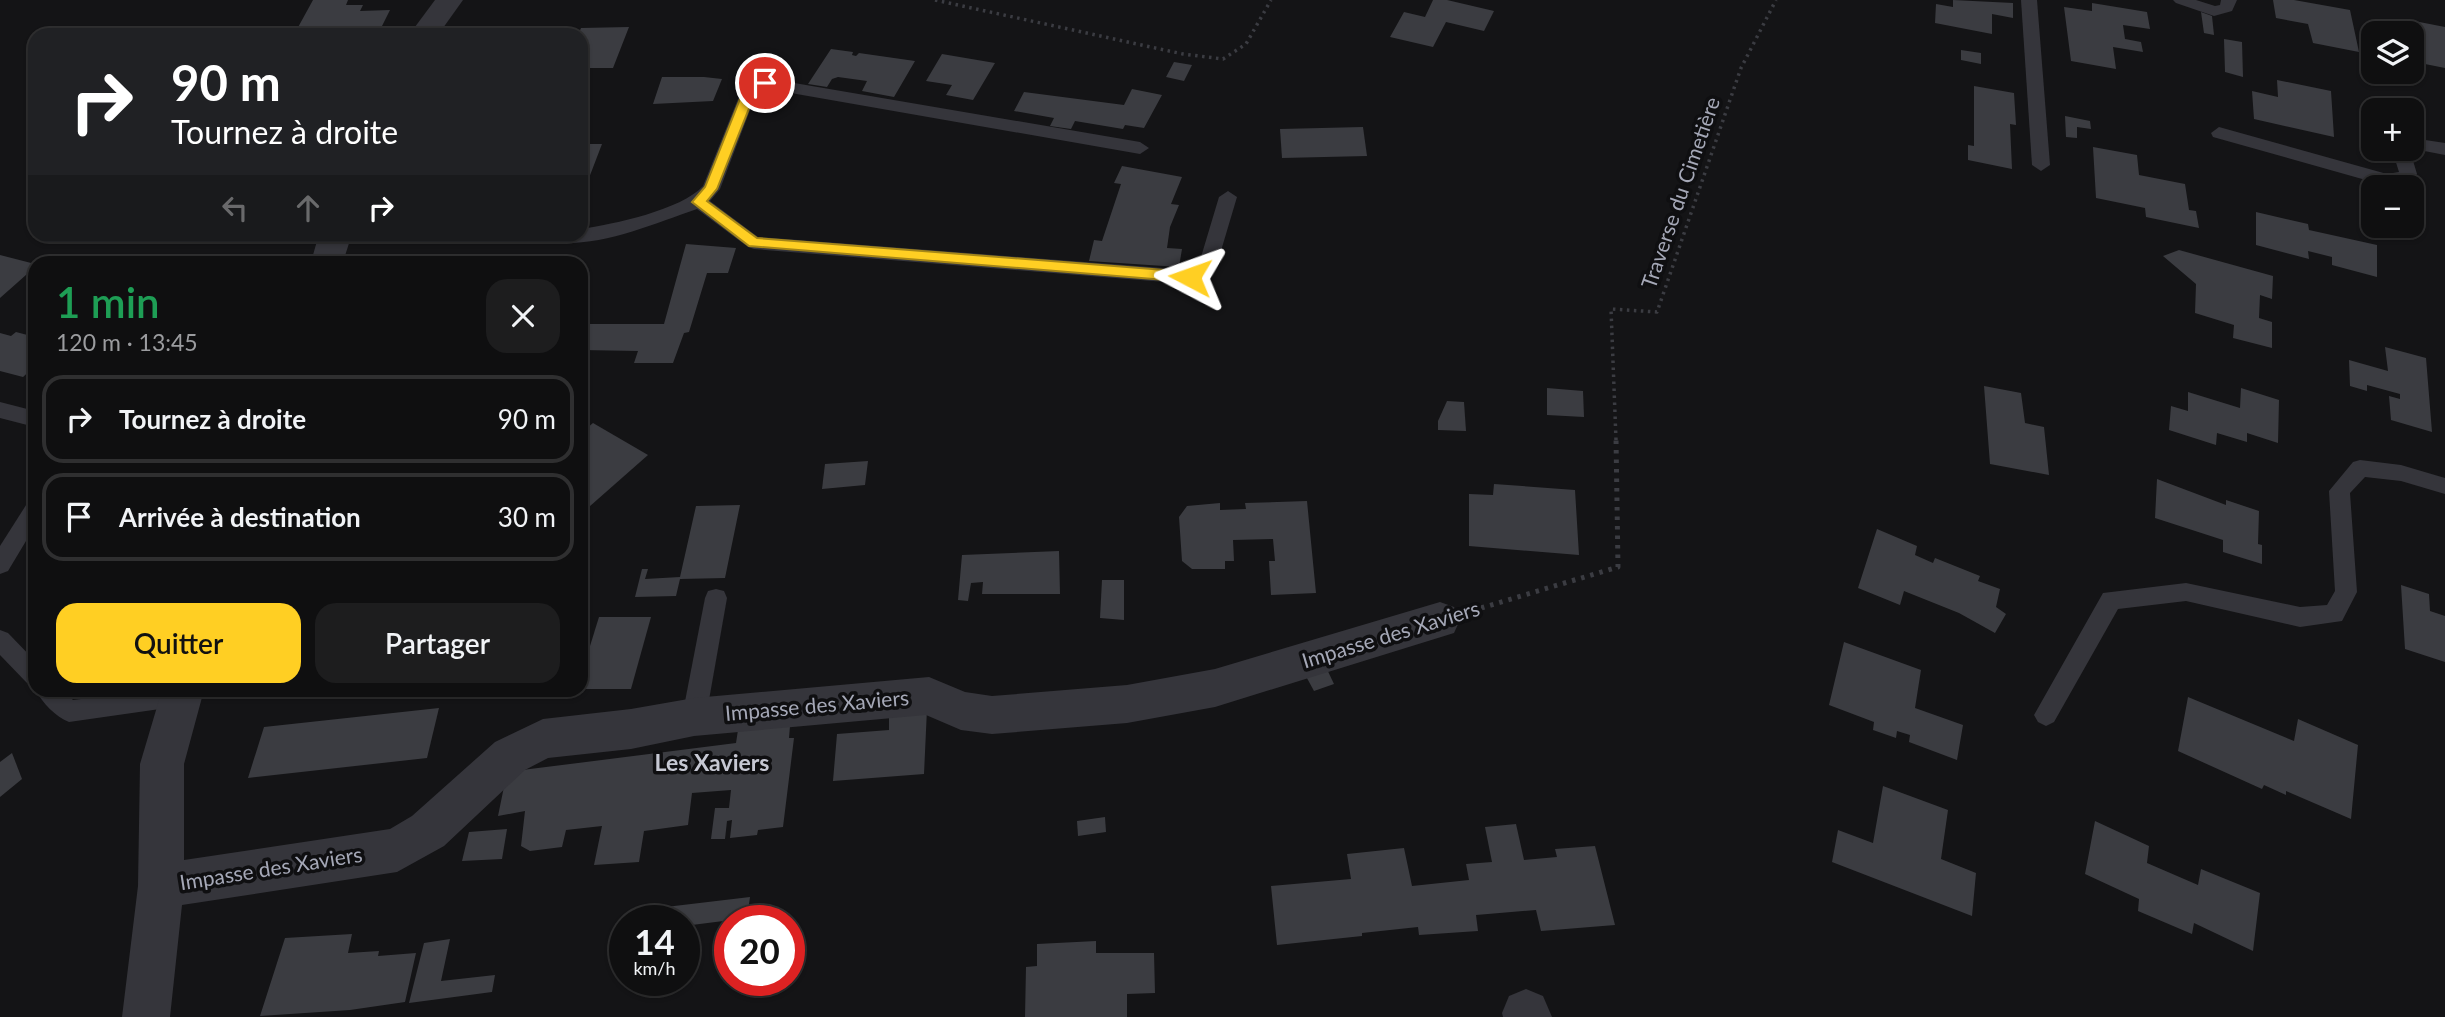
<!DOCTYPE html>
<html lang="fr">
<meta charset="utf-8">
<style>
:root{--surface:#0f0f10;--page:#1d1d1e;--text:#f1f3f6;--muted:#9b9c9f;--line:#2f2f30;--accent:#ffcf23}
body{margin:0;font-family:Lato,sans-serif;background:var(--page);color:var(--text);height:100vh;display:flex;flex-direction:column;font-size:26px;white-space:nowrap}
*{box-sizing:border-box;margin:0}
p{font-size:23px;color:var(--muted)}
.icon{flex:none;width:38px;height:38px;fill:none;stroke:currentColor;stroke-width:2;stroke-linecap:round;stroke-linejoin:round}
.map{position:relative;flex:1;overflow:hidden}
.side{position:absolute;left:28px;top:256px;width:560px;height:441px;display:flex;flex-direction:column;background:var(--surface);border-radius:21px;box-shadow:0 2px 5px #0004,0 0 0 2px var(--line)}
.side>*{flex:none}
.hud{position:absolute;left:28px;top:28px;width:560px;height:214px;border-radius:21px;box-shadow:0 2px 5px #0004,0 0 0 2px var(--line);background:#202124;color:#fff;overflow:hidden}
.fabs{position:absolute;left:2361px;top:21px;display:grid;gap:14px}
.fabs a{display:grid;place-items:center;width:63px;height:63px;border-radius:14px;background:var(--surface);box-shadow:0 2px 5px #0004,0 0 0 2px var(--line);font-size:35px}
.speed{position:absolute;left:609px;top:905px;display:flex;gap:14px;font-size:35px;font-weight:700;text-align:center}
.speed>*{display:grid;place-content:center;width:91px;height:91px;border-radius:50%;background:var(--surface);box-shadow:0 2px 5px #0004,0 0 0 2px var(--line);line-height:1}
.speed small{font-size:18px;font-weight:400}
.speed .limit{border:10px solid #d22;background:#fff;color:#111}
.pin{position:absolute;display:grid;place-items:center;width:60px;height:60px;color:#fff;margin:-30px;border:4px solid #fff;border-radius:50%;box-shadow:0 2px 7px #0007}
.me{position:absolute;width:77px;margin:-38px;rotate:274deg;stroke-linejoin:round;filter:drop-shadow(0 0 5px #0008)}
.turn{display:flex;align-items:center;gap:24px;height:147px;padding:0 28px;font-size:32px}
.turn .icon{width:91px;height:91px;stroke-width:2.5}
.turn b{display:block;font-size:49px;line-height:60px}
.lanes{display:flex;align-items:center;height:66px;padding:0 28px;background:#0003;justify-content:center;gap:35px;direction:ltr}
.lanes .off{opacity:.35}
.round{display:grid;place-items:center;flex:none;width:74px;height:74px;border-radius:21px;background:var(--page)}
.headline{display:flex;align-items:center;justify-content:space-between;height:119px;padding:0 28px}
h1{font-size:42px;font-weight:600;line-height:52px;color:#1e9e55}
.cta{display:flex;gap:14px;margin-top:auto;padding:14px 28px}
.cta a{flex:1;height:80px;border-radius:21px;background:var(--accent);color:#111;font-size:28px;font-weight:600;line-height:80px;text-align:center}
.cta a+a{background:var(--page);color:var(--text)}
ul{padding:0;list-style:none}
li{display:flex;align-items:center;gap:21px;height:88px;margin:0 14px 10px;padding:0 14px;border:4px solid var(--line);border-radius:21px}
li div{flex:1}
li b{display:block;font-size:26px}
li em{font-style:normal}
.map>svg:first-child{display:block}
</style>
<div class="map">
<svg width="2445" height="1017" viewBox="0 0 2445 1017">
<rect width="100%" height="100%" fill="#141416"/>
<g fill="#3b3c41">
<path d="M313,0h35l-2,5h17l-3,6 30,-1 -8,16 -86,5z"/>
<path d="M1433,0h14l47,11 -10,20 -38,-9 -13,25 -43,-10 14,-25 21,5z"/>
<path d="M1953,0l60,3v15l-21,-4v20l-57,-11 1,-19 17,3z"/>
<path d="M2273,0h21l56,10 9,42 -46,-9 -5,-19 -32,-6z"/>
<path d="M2092,3l55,9 3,17 -27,-4 2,14 16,3 2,10 -30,-5 3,22 -45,-8 -7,-54 28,4z"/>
<path d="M2201,12l11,4 2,19 -10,-2z"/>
<path d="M2404,19l41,8v41l-30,-6 -3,-29h-5z"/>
<path d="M629,27l-16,41h-32v-33h-3l3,-7z"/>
<path d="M2224,39l18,3 1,35 -18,-5z"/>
<path d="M831,49l22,3 -1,3 4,1 3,-3 56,8 -21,36 -32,-6 5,-10 -29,-4 -6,2 -5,8 -19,-3z"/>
<path d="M1961,50l20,3v11l-20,-4z"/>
<path d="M942,54l53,9 -22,37 -27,-5 6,-10 -26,-4z"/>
<path d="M1174,62l18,3 -8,16 -18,-4z"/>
<path d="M662,77h42l18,2 -9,22 -60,3z"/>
<path d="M2277,80l54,11 3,46 -80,-18 -2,-28 26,6z"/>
<path d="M1974,86l40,7 2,32 -6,-1 2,45 -44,-9v-15l6,1z"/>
<path d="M1132,89l30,6 -18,33 -19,-3 -2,4 -48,-8 -4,8 -21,-3 4,-8 -40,-7 10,-19 100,13z"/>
<path d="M2065,116l25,5 1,8 -14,-2v11l-11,-1z"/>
<path d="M1363,127l4,29 -85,2 -2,-29z"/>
<path d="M586,144h16l-18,47h-3v-36z"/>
<path d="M2093,147l44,8 2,20 46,9 4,26 7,1 3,17 -53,-11 -1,-9 -49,-10z"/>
<path d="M1122,166l60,11 -11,27 8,1 -9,22 -3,21 15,1 -3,18 -90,-6 5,-21 8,1 19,-57 -7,-1z"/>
<path d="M2256,212l52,12 1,6 68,15v32l-45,-12v-8l-24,-6 1,8 -53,-14z"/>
<path d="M686,244l50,4 -8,25h-21l-18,59 -5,1 -11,30h-39l4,-12 -57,-1v-26h83z"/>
<path d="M2179,250l94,26 -1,23 -12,-4 -1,23 13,4v26l-39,-10 1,-13 -39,-12 1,-29 -33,-28z"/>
<path d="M0,255l35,9v3l-35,31z"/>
<path d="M16,332l19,5v29l-12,11 -23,-6v-38l11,3z"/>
<path d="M2385,347l41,11 6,74 -41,-12 -2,-24 11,3v-5l-33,-9v6l-17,-5 -1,-26 39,11z"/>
<path d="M1984,386l37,7 4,30 19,4 5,48 -59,-11z"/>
<path d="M1547,388l36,3 1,26 -37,-2z"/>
<path d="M2241,388l38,12 -1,43 -31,-10v9l-30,-9 -1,12 -47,-15 2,-24 17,5v-19l52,16z"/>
<path d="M1447,401l17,1 2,29 -28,-1v-9z"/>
<path d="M593,423l55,32 -67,59v-81z"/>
<path d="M868,461l-3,24 -43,4 3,-25z"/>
<path d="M2157,479l69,26v-5l33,11 -1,33 4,1v19l-39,-12v-12l-68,-22z"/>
<path d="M1494,484l81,6 4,65 -110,-9v-52l24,1z"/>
<path d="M1307,501l9,92 -45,2 -2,-34h6l-2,-22 -40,1 1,21h-9v8h-33l-10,-8 -3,-44 8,-11 33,-3v7l26,-1 -1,-6z"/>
<path d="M740,505l-15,73 -45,1 -4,17 -41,1 7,-28h6l-3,10 35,-2 16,-71z"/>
<path d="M1877,529l40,17 -2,9 18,8 2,-5 45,18 -2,5 22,8 -4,18 10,7 -11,19 -36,-20 -55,-22 -4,14 -42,-17z"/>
<path d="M1059,551l1,43h-78l1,-12 -12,1 -3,18 -10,-1 4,-45z"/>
<path d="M1102,580h22v40l-24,-2z"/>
<path d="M2401,585l28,9 1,17 15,5v46l-40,-13z"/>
<path d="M599,617h52l-20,72h-50v-14z"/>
<path d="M1844,642l77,28 -6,38 48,17 -6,35 -48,-18 1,-7 -13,-4 -1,7 -23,-8 1,-8 -45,-17z"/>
<path d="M1324,663l10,21 -20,7 -12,-22z"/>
<path d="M2188,697l106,44 4,-22 60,26 -7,74 -65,-28v4l-22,-10 -2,4 -84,-38z"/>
<path d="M439,708l-12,50 -179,20 16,-51z"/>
<path d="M927,709l-3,65 -91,7 4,-47 52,-4v-17z"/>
<path d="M790,726l-1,12h5l-11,89 -25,3 -1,5 -27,3 2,-18 -5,1 -2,18h-14l4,-31h14l2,-18 -39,3 -4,32 -44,6 -5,31 -45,3 8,-39 -36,4 -4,17 -32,4 -9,-5 4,-35 -27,5 9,-44 229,-29 2,-13z"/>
<path d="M12,753l10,26 -22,18v-35z"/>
<path d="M1883,786l65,24 -7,49 35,14 -4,43 -140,-54 6,-32 35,13z"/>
<path d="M1105,817l1,15 -28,4 -1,-15z"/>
<path d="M2095,821l54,25 -2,17 51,22 3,-16 59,24 -7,58 -59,-28 -2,11 -54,-23 1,-12 -54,-25z"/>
<path d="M1516,824l8,36 33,-3 -2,-8 40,-3 20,79 -74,6 -5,-21 -60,5 2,16 -59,4 -1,-8 -56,6v3l-85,9 -6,-59 80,-7 -4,-25 57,-6 8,38 57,-6 -3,-16 26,-2 -7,-35z"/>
<path d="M507,829l-5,30 -40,2 7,-29z"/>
<path d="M750,897l-3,21 -63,8v-6h-37l2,-11z"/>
<path d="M352,934l-4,19 31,-2 -1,5 38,-3 -11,49 -55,8 -90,6 25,-78z"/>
<path d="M450,939l-9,42 54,-6 -3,17 -83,11 15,-60z"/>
<path d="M1096,941v12h58l1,40 -28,1v23h-102l1,-50 11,-1v-22z"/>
</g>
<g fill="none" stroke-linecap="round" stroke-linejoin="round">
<g stroke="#3b3c42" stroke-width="3.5" stroke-dasharray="2.5 4.5" stroke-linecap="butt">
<path d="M935,0l248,54 40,5 23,-15 25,-44"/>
<path d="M1616,440l-5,-131 46,3 84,-244 35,-68"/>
</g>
<path stroke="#3b3c42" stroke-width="5" stroke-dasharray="3.5 6" stroke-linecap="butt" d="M1481,608l137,-41 -2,-129"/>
<g fill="#35353b" fill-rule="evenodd">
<path d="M2021,0h16l13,165 -9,6 -9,-6z"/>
<path d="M2173,0h23l19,6 5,-1 1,-5h16l-5,11 -18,5 -38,-13z"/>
<path d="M765,78l375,64 9,6 -9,6 -372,-65 -13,8 -35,92 -10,12 48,36 431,33 9,-3 21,-70 9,-6 9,6 -22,74 -3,5 -22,8 -436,-35 -6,-2 -51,-38c-53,18 -113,46 -169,29l-3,-4h56v-5c33,-5 100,-19 122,-43l37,-92z"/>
<path d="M2219,127l168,47 12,-2 -6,-19 3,-4h16v-11l33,5v12l-31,-6 -3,5 6,20c-8,12 -18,12 -30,12l-174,-49 -2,-4z"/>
<path d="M0,402l35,9v16l-35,-9z"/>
<path d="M2360,460l41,5 44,13v16l-44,-13 -36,-4 -15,16 7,99 -15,29 -42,6 -114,-26 -68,8 -64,113 -8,4 -8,-4 -4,-7 4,-7 65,-115 83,-10 114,24 27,-2 8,-14 -6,-100 24,-29z"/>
<path d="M35,499v27l-27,45 -8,3v-28l28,-44z"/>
<path d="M716,589l8,2 3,7 -21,119 -4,7 -8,4 -8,-4 -4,-7 23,-119 3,-7z"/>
<path d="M0,630l8,3 27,28v25l-8,-3 -27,-28z"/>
<path d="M36,690h27l10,10 79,-10h38l3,6 -4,7 -8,3 -112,16c-13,-5 -27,-19 -33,-32z"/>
</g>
<g fill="#35353b" fill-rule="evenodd">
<path d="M435,0h28l-25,35h-29z"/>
<path d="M319,234h33l-9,28h-32z"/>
<path d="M1440,602l14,5 6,13 -6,13 -239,74 -88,16 -135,11 -31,-4 -35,-15 -232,21 -63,13 -83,9 -23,12 -81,76 -47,26 -215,33 -12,112h-48l16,-131 2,-122 22,-74h42l-20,74v96l206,-31 22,-13 83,-74 48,-23 88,-10 63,-11 235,-21 36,15 27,4 135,-11 88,-16z"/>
<path d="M1526,989l17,7 9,21h-49l-1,-4 7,-17z"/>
</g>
</g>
<path fill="#ffcf23" stroke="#a68717" stroke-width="2" d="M765,79l6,4 -17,13 -37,93 -10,12 50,37 433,34 7,5 -7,5 -441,-36 -57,-44 13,-15 37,-93z"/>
<g text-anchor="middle" stroke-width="7" stroke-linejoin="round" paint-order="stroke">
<g font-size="21" fill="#a5a8b7" stroke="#0f0f11">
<text transform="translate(1681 193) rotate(-71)" y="7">Traverse du Cimetière</text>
<text transform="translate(1391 635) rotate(-17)" y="7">Impasse des Xaviers</text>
<text transform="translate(817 706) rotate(-5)" y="7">Impasse des Xaviers</text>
<text transform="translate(271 869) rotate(-9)" y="7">Impasse des Xaviers</text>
</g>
<g font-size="23" font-weight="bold" fill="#c6c8d3" stroke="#0f0f11">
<text x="712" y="771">Les Xaviers</text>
</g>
</g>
</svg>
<div class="fabs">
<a><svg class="icon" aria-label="layers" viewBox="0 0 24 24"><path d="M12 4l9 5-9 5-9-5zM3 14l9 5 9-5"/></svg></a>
<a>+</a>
<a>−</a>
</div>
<div class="speed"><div>14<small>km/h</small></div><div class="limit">20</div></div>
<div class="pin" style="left:765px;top:83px;background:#d93025"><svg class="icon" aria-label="arrive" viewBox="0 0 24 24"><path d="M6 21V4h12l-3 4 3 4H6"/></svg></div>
<svg class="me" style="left:1190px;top:277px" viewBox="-20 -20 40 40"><path d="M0-17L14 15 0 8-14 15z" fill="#ffcf23" stroke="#fff" stroke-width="4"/></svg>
<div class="hud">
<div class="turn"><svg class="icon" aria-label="right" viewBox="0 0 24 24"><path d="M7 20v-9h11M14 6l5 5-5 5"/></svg><div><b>90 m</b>Tournez à droite</div></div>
<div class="lanes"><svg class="icon off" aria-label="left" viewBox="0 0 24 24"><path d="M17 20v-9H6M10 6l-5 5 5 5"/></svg><svg class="icon off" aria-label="ahead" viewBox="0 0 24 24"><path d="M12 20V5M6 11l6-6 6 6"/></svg><svg class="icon" aria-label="right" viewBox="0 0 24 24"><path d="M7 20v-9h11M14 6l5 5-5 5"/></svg></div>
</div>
<section class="side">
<div class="headline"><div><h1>1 min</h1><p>120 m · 13:45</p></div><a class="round"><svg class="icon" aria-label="close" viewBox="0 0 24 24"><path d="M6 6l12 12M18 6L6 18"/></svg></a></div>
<ul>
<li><svg class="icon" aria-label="right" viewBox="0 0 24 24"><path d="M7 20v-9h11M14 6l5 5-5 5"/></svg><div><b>Tournez à droite</b></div><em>90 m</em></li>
<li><svg class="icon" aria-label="arrive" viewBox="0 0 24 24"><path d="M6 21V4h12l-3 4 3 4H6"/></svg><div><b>Arrivée à destination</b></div><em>30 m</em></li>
</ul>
<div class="cta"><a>Quitter</a><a>Partager</a></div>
</section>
</div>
